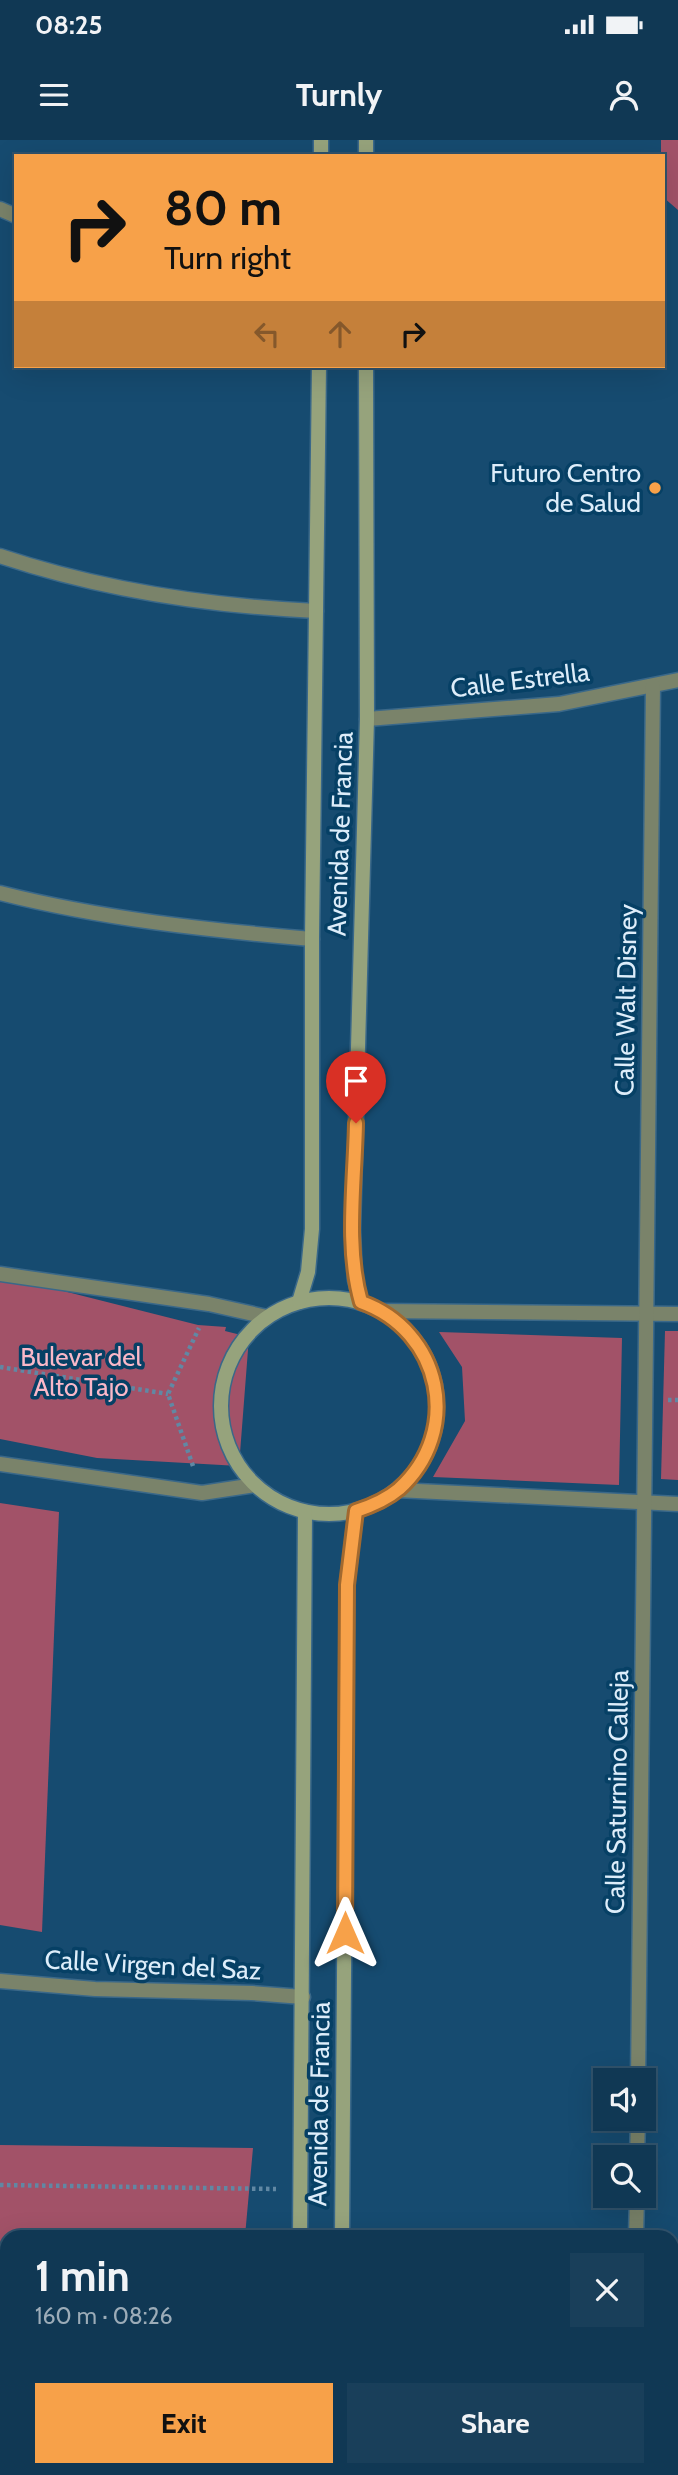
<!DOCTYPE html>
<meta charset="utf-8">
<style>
:root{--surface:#103854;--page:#193f5a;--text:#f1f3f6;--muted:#9cacb8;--line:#30526b;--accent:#f7a149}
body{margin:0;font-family:Cabin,sans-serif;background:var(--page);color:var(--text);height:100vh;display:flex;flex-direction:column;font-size:26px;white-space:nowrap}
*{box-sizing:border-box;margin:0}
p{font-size:23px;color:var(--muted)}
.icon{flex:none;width:38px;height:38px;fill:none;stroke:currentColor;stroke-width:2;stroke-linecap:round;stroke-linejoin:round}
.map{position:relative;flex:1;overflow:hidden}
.sheet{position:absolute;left:0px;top:2090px;width:679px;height:247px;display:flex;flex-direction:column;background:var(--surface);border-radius:21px 21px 0 0;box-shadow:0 7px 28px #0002,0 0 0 2px var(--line)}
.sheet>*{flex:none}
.banner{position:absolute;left:14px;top:14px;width:651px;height:214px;border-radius:0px;box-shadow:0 7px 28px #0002,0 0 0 2px var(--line);background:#f7a149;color:#111;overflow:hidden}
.controls{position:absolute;left:593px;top:1928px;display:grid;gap:14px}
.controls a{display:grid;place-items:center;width:63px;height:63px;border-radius:0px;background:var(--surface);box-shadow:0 7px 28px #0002,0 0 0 2px var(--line);font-size:35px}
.pin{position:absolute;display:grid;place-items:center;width:60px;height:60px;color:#fff;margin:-72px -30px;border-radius:50% 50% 50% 0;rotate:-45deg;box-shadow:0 0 7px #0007}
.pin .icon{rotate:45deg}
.me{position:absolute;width:77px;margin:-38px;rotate:0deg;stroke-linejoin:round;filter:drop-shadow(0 0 5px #0008)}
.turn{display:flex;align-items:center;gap:24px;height:147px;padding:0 35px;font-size:32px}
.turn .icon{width:91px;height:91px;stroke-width:2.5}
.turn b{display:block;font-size:49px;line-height:60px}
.lanes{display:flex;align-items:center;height:66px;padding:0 35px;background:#0003;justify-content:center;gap:35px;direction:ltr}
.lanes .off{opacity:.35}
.round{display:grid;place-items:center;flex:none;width:74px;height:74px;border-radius:0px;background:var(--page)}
.head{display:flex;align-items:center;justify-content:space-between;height:119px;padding:0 35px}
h1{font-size:42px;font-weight:700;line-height:52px}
.action{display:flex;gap:14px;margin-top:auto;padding:14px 35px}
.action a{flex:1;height:80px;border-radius:0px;background:var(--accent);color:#111;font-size:28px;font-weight:700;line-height:80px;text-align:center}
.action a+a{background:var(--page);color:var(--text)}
.status{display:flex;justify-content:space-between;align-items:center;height:49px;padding:0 35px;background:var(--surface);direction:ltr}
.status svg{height:19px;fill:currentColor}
header{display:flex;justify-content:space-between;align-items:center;height:91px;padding:0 35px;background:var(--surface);font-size:32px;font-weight:700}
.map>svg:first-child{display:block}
</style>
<div class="status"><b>08:25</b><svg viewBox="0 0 49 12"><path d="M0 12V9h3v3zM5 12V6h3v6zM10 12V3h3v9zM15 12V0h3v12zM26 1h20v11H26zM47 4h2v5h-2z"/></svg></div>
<header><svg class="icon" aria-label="menu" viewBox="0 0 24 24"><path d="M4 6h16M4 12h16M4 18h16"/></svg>Turnly<svg class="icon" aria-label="person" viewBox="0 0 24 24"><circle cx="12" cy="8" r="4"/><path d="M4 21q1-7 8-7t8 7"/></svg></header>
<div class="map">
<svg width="678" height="2335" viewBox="0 0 678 2335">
<rect width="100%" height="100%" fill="#164b70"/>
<g fill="#a25268">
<path d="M661,0h17v70l-15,-13v-41h-2z"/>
<path d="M0,1135l198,50 28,2 -1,4 24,6 -10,129 -142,-8 -97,-19z"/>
<path d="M665,1191h13v149l-17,-1z"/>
<path d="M439,1192l183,6 -3,147 -186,-8 32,-56 -3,-54z"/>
<path d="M0,1363l59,9 -17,420 -42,-7z"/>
<path d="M0,2005l253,3 -8,88h-238v45l-7,1z"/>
<path d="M672,2262h6v73h-289v-6h283z"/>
</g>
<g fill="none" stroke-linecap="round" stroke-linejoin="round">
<g stroke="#3a6889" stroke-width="17">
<g id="minor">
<path d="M0,69l16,7"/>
<path d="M0,416c102,34 209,50 316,55"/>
<path d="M367,579l192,-15 119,-24"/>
<path d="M0,753c103,26 207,37 312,46"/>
<path d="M0,1134l209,30 58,13"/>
<path d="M382,1171l296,3"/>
<path d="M0,1324l202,29 53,-8"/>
<path d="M397,1350l281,14"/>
<path d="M0,1841l95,8 157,4 51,4"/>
<path d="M638,1941l15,-1395"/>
<path d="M637,2018l1,-39"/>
<path d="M636,2096l1,-40"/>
<path d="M672,2224h6"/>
</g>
</g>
<g stroke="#3a6889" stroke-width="17">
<g id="secondary">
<path d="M366,0v16"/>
<path d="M321,16v-16"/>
<circle cx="329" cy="1266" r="108"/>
<path d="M299,1162l9,-30 4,-43v-290l7,-573"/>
<path d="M361,1162l-6,-22 -2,-50 14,-511 -1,-353"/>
<path d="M300,2096l5,-724"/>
<path d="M342,2096l5,-651 9,-74"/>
<path d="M297,2335v-6"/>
<path d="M340,2335v-6"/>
</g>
</g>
<g stroke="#6188a4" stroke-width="4.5" stroke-dasharray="3.5 3.5" stroke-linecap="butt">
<path d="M0,1227l168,27"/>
<path d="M668,1260h10"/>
<path d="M193,1326l-25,-72 31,-66"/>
<path d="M0,2045l276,4"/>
</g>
<use href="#minor" stroke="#7a836a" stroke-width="14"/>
<use href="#secondary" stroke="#96a37c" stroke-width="14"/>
</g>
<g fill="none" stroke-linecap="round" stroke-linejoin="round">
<g stroke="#a1692f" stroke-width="18">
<path id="route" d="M345,1793l2,-348 9,-74c15,-5 30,-11 43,-22 64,-58 43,-158 -38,-187 -16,-56 -6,-121 -5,-179"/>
</g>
<use href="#route" stroke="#f7a149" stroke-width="12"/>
</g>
<circle fill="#f7a149" stroke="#064065" stroke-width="2.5" cx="655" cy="348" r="7"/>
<g text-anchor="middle" stroke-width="7" stroke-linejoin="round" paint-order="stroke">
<g font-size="26" fill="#ddedfa" stroke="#064065" text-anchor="end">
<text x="641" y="342">Futuro Centro<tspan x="641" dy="30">de Salud</tspan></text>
</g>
<g font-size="26" fill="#ddedfa" stroke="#064065">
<text transform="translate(520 540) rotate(-7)" y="9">Calle Estrella</text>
<text transform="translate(340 694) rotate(-88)" y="9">Avenida de Francia</text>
<text transform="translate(626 860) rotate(-89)" y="9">Calle Walt Disney</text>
<text transform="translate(617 1652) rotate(-89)" y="9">Calle Saturnino Calleja</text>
<text transform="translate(153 1825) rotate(3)" y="9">Calle Virgen del Saz</text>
<text transform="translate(319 1964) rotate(-89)" y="9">Avenida de Francia</text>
</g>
<g font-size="26" fill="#fab8c8" stroke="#064065">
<text x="81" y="1226">Bulevar del<tspan x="81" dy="30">Alto Tajo</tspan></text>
</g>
</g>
</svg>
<div class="controls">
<a><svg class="icon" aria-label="sound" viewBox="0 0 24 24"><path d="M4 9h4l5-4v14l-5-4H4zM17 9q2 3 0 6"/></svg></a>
<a><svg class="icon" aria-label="search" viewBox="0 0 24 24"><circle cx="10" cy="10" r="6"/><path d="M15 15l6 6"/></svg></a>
</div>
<div class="pin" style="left:356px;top:983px;background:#d93025"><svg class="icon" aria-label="arrive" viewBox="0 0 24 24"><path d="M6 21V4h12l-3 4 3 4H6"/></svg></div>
<svg class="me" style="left:345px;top:1793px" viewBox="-20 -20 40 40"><path d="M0-17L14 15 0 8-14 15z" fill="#f7a149" stroke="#fff" stroke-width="4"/></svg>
<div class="banner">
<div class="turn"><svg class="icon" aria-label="right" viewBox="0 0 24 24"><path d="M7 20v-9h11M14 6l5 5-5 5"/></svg><div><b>80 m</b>Turn right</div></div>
<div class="lanes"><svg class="icon off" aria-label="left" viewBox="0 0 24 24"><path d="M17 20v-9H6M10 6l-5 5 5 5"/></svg><svg class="icon off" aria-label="ahead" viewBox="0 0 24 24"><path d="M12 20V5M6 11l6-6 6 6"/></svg><svg class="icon" aria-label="right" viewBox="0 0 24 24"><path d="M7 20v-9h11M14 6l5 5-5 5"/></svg></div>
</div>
<section class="sheet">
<div class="head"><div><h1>1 min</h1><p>160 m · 08:26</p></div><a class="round"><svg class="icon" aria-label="close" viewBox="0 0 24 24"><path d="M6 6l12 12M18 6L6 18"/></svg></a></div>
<div class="action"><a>Exit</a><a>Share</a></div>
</section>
</div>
